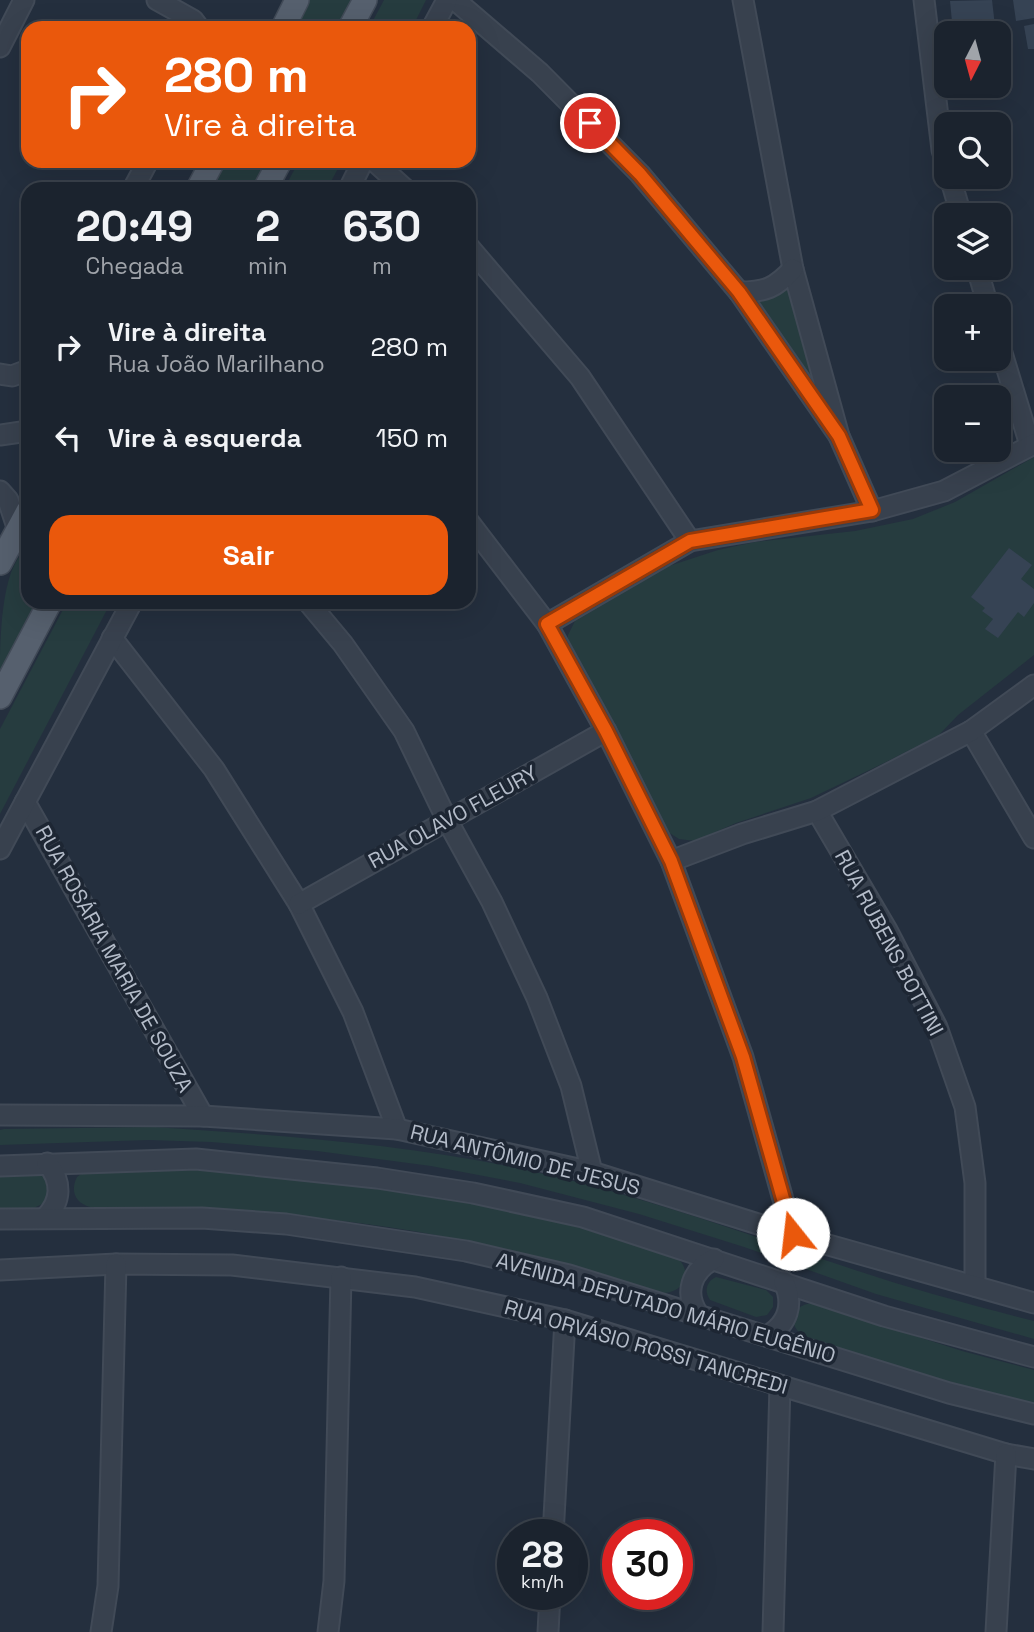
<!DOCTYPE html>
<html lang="pt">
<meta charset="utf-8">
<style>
:root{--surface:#1b232e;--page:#282f3a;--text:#f1f3f6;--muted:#a0a4aa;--line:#39404a;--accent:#ea580c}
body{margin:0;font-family:"Space Grotesk",sans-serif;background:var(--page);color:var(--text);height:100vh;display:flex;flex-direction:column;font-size:26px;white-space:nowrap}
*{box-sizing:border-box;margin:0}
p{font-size:23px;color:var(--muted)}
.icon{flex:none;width:38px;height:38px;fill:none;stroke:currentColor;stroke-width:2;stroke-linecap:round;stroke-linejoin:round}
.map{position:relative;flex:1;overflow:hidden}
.panel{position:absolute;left:21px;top:182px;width:455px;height:427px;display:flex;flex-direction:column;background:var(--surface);border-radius:21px;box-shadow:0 7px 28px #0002,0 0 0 2px var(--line)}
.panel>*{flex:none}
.hud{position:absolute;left:21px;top:21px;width:455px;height:147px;border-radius:21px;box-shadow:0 7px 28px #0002,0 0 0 2px var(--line);background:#ea580c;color:#fff;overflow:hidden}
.needle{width:46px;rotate:186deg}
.tools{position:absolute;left:934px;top:21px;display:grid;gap:14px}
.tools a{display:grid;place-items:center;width:77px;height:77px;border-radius:14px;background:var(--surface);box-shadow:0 7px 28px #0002,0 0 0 2px var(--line);font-size:35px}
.speed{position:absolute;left:497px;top:1519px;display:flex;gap:14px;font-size:35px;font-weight:700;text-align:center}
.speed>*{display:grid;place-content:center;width:91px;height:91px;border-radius:50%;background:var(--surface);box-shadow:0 7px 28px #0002,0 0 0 2px var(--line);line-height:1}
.speed small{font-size:18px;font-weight:400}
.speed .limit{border:10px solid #d22;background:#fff;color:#111}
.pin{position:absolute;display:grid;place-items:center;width:60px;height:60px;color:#fff;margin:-30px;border:4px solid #fff;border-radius:50%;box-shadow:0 2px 7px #0007}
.me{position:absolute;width:77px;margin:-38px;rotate:344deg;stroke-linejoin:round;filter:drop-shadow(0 0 5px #0008)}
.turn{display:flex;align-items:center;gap:24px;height:147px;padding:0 28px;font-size:32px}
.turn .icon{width:91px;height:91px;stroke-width:2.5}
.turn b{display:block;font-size:49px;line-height:60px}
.eta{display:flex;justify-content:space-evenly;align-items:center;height:119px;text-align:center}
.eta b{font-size:42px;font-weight:700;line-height:49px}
.primary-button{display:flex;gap:14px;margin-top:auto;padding:14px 28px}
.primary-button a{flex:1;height:80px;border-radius:21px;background:var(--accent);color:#fff;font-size:28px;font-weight:700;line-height:80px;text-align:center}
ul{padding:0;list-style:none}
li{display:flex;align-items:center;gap:21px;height:91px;padding:0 28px}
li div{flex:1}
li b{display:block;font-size:26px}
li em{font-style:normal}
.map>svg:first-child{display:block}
</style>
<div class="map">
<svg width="1034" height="1632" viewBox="0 0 1034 1632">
<rect width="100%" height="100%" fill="#242f3e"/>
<g fill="#263c3f">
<path d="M307,0h49l-15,28h-48z"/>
<path d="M384,0h42l-14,28h-43z"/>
<path d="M223,161h48l-15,28h-48z"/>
<path d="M299,161h43l-15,28h-43z"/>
<path d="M790,283l32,118 -72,-103z"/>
<path d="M1034,457v198l-76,60 -19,20 -53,27 -75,36 -75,25 -41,18 -16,-2 -11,-7 -101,-190 1,-7 7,-14 94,-55 49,-16 37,-8 100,-11 58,-12 42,-17z"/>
<path d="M28,549v53h13l-41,77c0,-34 0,-115 28,-130z"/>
<path d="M67,602h44l-111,212v-85z"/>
<path d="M155,1127c121,8 243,16 362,41 112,23 220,63 329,99 62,21 125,38 188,54v18l-158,-45 -132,-47 -105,-33 -119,-31 -89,-17 -114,-15 -106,-9 -63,-2 -148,5v-15l4,-1z"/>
<path d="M88,1169h109l93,7 87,11 97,16 108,25 90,27c21,10 16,36 -7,38 -32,-8 -64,-20 -97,-28 -32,-9 -65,-16 -98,-23 -125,-27 -252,-33 -380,-35 -15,-4 -20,-16 -13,-30z"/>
<path d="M0,1173c16,0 41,-6 50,10l-4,19 -12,6 -34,2z"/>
<path d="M716,1277l50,13 7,7v10l-6,8 -11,2 -46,-17c-6,-9 -4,-18 6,-23z"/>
<path d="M813,1303l149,48 72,19v35l-162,-45 -68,-23c-18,-14 -13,-32 9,-34z"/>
</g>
<g fill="#364354">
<path d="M992,0l3,26 -42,6 -3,-31z"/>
<path d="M1013,0h21v18l-18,3z"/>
<path d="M1034,24v25h-6l-4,-23z"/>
<path d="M1009,548l23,17 -11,14 13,10v14l-10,14 -6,-5 -20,26 -13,-9 8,-10 -11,-8 3,-3 -14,-11z"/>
</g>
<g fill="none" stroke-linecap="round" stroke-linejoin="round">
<g stroke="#414a57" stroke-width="23">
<g id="minor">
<path d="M157,0l36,20 6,8"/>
<path d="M455,0l85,73 100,101 99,118 100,144"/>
<path d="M743,0l50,269 46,167 33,75"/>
<path d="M924,0l18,150 5,16"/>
<path d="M432,28l15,-28"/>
<path d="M0,47l24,-47"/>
<path d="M374,161l31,28"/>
<path d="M950,177l11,38"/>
<path d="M133,189l15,-28"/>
<path d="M349,189l14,-28"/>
<path d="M469,247l111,130 110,164"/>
<path d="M977,268l11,38"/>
<path d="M739,292c27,0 36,-4 54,-23"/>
<path d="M999,343l31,102"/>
<path d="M0,374l12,2 16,-6"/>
<path d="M0,435l28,-4"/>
<path d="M0,491l8,9 10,30"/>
<path d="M469,522l78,102 59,107 65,130 72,196 50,178"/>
<path d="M308,602l35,42 61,87 43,89 45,82 45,96 34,88 21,86"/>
<path d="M547,624l143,-83 182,-30 72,-20 90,-47"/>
<path d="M112,638l102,131 85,135 54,108 44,117"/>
<path d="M971,731l63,107"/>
<path d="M25,802l178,314"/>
<path d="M817,811l70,119 50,97 28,80 10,76v103"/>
<path d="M0,849l132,-247"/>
<path d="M671,861l71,-27 75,-23 154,-80 63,-46"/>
<path d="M299,904l307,-173"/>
<path d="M0,1115l203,1 194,13 195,43 201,63 241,68"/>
<path d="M0,1166l196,-7 181,19 96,15 110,24 301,99 150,41"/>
<path d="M45,1218c17,-17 17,-37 2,-55"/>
<path d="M0,1219l202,-1 84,6 180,27 103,24 380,118 85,21"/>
<path d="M0,1270l116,-6 116,1 183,22 150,33 441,134 28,5"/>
<path d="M698,1314c-14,-21 -7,-43 16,-55"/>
<path d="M767,1336c21,-12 27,-32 17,-54"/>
<path d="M553,1535l12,-215"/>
<path d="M101,1632l7,-46 8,-322"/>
<path d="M328,1632l6,-51 7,-304"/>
<path d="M548,1632l2,-38"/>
<path d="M773,1632l7,-247"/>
<path d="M996,1632l10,-178"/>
</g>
</g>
<g stroke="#414a57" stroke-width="26">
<g id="major">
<path d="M283,28l14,-28"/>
<path d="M350,28l15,-28"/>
<path d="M198,189l15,-28"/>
<path d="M265,189l15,-28"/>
<path d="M0,563l28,-52"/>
<path d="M0,697l50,-95"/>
</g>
</g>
<use href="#minor" stroke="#38414e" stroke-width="19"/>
<use href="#major" stroke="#56606e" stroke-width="23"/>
</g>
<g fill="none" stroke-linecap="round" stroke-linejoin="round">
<g stroke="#983908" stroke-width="18">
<path id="route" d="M590,123l50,51 99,118 100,144 33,74 -182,31 -143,83 59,107 65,130 72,196 50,177"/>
</g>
<use href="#route" stroke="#ea580c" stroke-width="12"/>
</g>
<g text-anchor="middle" stroke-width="7" stroke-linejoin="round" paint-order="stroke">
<g font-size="21" fill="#b4bcc9" stroke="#1d2633">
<text transform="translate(453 817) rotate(-29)" y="7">RUA OLAVO FLEURY</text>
<text transform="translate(889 943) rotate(62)" y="7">RUA RUBENS BOTTINI</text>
<text transform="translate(114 959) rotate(61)" y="7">RUA ROSÁRIA MARIA DE SOUZA</text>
<text transform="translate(525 1160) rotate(14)" y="7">RUA ANTÔMIO DE JESUS</text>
<text transform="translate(666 1308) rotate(16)" y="7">AVENIDA DEPUTADO MÁRIO EUGÊNIO</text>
<text transform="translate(646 1347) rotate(16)" y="7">RUA ORVÁSIO ROSSI TANCREDI</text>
</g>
</g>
</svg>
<div class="tools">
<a><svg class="needle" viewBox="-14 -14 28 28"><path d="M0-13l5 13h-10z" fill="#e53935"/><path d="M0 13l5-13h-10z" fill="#a0a4aa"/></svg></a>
<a><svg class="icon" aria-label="search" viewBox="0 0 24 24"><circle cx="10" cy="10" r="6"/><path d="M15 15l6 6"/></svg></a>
<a><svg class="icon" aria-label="layers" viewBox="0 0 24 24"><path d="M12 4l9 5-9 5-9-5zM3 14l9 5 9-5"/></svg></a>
<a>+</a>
<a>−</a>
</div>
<div class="speed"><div>28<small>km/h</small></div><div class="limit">30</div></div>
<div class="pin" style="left:590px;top:123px;background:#d93025"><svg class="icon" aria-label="arrive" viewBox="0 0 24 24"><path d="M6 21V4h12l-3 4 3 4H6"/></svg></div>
<svg class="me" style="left:793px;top:1234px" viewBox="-20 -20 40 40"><circle r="19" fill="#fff"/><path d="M0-13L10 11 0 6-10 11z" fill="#ea580c"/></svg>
<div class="hud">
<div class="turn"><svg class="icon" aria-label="right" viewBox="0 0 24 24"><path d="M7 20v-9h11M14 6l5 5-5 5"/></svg><div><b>280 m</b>Vire à direita</div></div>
</div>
<section class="panel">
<div class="eta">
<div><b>20:49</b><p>Chegada</p></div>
<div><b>2</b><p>min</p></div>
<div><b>630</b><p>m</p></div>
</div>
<ul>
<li><svg class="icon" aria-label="right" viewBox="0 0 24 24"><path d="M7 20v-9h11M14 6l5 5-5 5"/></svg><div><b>Vire à direita</b><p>Rua João Marilhano</p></div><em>280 m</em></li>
<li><svg class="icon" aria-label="left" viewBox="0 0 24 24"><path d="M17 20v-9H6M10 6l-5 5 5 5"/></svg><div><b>Vire à esquerda</b></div><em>150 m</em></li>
</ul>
<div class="primary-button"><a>Sair</a></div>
</section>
</div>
